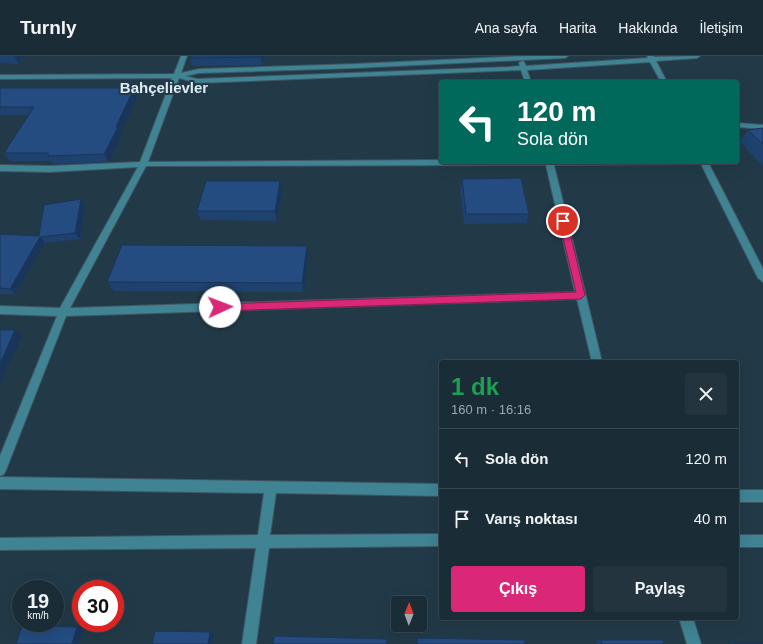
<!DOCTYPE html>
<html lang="tr">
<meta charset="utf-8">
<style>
:root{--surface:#1a2c36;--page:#23343e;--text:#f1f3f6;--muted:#9fa7ad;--line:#384851;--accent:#db2777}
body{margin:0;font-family:Helvetica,sans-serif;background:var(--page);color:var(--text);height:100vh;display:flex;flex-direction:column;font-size:15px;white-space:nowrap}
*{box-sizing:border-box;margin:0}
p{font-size:13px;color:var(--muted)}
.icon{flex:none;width:22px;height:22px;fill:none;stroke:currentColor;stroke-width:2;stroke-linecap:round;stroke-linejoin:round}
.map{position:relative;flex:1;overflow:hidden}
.panel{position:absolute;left:439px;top:304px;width:300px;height:260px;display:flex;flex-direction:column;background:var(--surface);border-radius:4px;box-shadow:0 4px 16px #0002,0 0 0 1px var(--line)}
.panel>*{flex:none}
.banner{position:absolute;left:439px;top:24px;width:300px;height:84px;border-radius:4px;box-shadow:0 4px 16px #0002,0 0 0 1px var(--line);background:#00695c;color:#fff;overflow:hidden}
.needle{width:26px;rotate:1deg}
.controls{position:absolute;left:391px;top:540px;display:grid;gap:8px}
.controls a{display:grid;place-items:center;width:36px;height:36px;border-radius:4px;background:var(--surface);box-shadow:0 4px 16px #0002,0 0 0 1px var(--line);font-size:20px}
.speed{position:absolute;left:12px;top:524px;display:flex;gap:8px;font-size:20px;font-weight:700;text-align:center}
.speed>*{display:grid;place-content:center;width:52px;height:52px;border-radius:50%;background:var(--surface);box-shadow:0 4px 16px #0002,0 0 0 1px var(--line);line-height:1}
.speed small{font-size:10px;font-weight:400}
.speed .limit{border:6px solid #d22;background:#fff;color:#111}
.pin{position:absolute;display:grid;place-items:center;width:34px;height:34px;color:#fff;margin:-17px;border:2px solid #fff;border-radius:50%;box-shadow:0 1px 4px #0007}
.me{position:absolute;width:44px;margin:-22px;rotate:88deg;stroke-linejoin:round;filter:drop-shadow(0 0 3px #0008)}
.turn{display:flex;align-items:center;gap:14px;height:84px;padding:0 12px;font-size:18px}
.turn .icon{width:52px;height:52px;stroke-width:2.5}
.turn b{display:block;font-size:28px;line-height:34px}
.round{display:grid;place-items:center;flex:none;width:42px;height:42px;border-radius:4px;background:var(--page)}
.overview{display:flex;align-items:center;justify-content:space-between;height:68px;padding:0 12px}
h1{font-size:24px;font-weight:700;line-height:30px;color:#1e9e55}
.button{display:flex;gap:8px;margin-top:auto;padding:8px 12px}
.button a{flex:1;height:46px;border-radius:4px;background:var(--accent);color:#fff;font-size:16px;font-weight:700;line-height:46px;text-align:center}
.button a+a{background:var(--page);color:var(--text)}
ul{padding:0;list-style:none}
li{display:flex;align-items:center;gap:12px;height:60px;padding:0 12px;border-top:1px solid var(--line)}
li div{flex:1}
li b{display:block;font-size:15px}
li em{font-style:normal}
header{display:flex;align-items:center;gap:24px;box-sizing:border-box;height:56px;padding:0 20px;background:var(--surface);border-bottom:1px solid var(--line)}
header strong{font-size:19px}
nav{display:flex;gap:22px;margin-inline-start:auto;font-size:14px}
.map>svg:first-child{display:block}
</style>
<header>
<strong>Turnly</strong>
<nav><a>Ana sayfa</a><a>Harita</a><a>Hakkında</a><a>İletişim</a></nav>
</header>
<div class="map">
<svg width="763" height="588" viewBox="0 0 763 588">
<rect width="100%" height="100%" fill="#223a48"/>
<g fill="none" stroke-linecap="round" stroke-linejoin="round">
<g stroke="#405664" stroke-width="2">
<g id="minor">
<path d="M181,0h6l-6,17 18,-4 156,-5 170,-8h43l-3,2 -210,10 -156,5 -14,3 12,3 312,-12 11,-1 -1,-3 3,-2 2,1 2,4 122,-8 -1,-2h6l1,1 46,-1 -3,2 -41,3 11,21h-6l-11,-20 -123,8 4,12h-6l-4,-12 -324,13 -18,-5 -31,84 293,-2v2h258l-4,2 -141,1 48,197h-10l-15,-63 -511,17 -60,154 -2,4 -4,2v-20l57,-140 -57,-2v-8l60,2 78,-141 -88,5 -50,-1v-6l50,1 90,-4 32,-84 -172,1v-4l174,-1zM546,109l29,127 -505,16 76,-142z"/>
<path d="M737,67l26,2v4l-26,-2z"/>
<path d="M700,106h8l55,107v13l-5,-4z"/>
<path d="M0,421l441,7v12l-165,-3 -6,42 171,-1v12l-172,2 -13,96h-14l14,-96 -256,2v-12l258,-3 6,-42 -264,-4z"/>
<rect x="737" y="434" width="26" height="12"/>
<rect x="737" y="479" width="26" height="12"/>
<path d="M679,562h14l8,26h-14z"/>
</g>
</g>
<use href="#minor" fill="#408393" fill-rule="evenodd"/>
</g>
<g fill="#1f416e">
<path d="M0,0h25l-6,8 -18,-1 -1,1z"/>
<path d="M191,0h74l-3,9 -70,1 -2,-8z"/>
<path d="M0,32h134l4,8 -17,37 1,2 -13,27 -56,2 -2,-3h-41l-6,-8 25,-38h-29z"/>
<path d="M763,72v38l-23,-24 8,-12z"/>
<path d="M462,123l67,35 -3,9 -62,1 -4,-36z"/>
<path d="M282,135l-5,30 -76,-1 -4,-9z"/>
<path d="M81,143l4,7 -5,33 -35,4 -30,51h-15v-60l39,2z"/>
<path d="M308,199l-4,37 -190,-1 -7,-9z"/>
<path d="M601,584l63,4h-67l-1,-3z"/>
</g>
<g fill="#19355a">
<path d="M14,0h11l-6,8z"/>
<path d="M261,0h4l-3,9 -1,-8z"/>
<path d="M134,32l4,8 -17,37 1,2 -13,27 -5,-8 12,-27z"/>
<path d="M280,125l2,10 -5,30 -2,-10z"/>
<path d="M81,143l4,7 -5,33 -5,-6z"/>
<path d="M40,181l5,6 -30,51 -5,-5z"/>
<path d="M307,190l1,9 -4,37 -2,-9z"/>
<path d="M15,274l7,6 -22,48v-20z"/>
<path d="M77,571l7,1 -5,16h-7z"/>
<path d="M210,576l4,1 -2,11h-4z"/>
</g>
<g fill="#244c80" stroke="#19355a">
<path d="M191,0h70v1l-71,1z"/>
<path d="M0,32h134l-18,39h2l-14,27 -56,2v-3h-44l30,-46h-34z"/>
<path d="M763,72v16l-15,-14z"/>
<path d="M521,122l8,36h-63l-4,-35z"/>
<path d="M206,125h74l-5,30h-78z"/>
<path d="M81,143l-6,34 -35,4 -30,52 -10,-1v-54l39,2 5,-31z"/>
<path d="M122,189l185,1 -5,37 -195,-1z"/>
<path d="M0,274h15l-15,34z"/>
<path d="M22,570l55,1 -5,17h-56z"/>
<path d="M155,575l55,1 -2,12h-56z"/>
<path d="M274,580l113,3v5h-114z"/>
<path d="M417,582l108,2v4h-108z"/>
<path d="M601,584h62l1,4h-62z"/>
<rect x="734" y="587" width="29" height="1"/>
</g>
<path fill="#db2777" stroke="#8e194d" d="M561,163h2l4,2 18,74 -4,4 -361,12 -4,-4 4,-3 356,-12 -17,-71z"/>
<g text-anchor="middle" stroke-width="4" stroke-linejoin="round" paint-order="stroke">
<g font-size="15" font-weight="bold" fill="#ddebf4" stroke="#223a48">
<text x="164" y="37">Bahçelievler</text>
</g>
</g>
</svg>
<div class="controls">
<a><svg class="needle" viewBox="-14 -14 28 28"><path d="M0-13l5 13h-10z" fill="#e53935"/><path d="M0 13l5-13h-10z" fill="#9fa7ad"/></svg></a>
</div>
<div class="speed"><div>19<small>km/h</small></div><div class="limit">30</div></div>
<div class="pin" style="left:563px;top:165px;background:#d93025"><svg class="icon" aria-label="arrive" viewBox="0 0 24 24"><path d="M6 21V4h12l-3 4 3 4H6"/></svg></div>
<svg class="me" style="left:220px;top:251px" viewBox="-20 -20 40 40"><circle r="19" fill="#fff"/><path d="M0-13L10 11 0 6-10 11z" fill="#db2777"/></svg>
<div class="banner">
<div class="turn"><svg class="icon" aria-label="left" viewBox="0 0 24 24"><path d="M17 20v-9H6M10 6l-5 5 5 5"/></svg><div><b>120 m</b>Sola dön</div></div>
</div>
<section class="panel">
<div class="overview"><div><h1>1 dk</h1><p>160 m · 16:16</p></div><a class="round"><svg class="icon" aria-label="close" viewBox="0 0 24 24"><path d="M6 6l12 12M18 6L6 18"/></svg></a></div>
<ul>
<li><svg class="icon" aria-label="left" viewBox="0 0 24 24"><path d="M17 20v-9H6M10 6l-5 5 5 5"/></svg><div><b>Sola dön</b></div><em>120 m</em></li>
<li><svg class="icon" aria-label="arrive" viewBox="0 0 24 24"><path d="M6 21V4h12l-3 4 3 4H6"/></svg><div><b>Varış noktası</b></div><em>40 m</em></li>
</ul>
<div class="button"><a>Çıkış</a><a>Paylaş</a></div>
</section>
</div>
